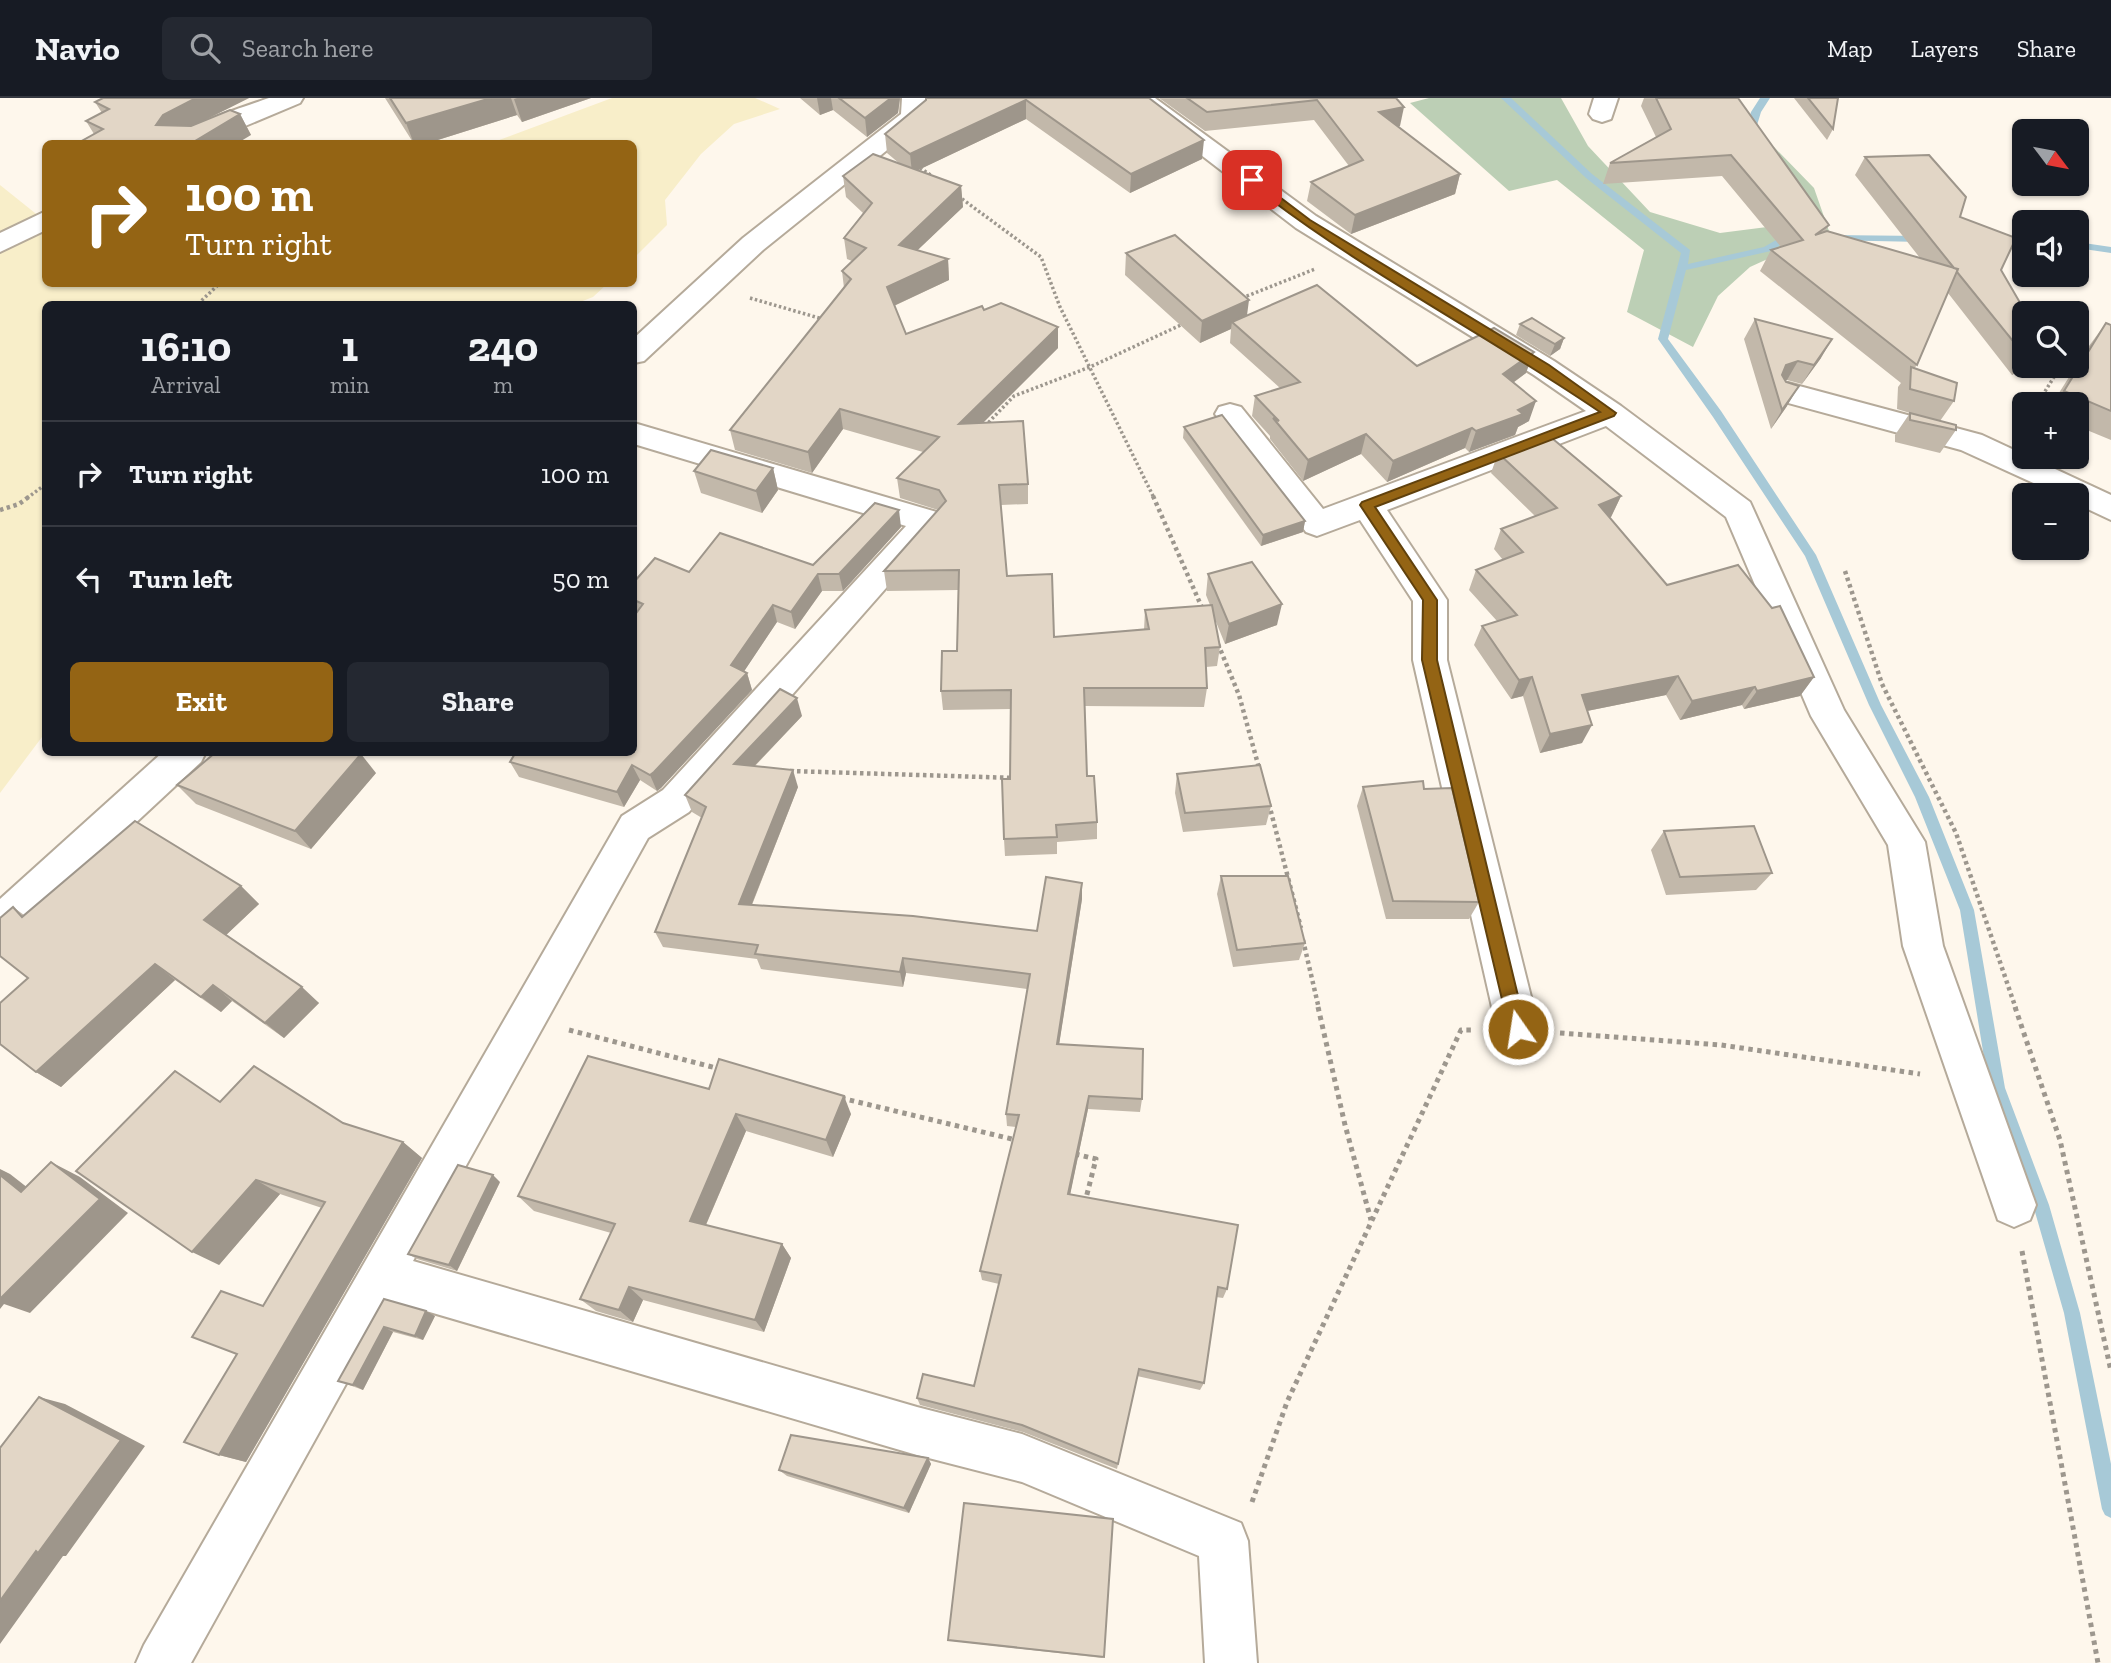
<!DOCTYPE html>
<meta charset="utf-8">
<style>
:root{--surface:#171b24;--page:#242831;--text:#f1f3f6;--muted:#9ea1a6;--line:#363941;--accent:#946414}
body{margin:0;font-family:"Zilla Slab",serif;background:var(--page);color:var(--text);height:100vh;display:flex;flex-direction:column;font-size:26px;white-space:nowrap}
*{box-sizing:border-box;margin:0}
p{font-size:23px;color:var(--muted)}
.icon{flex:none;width:38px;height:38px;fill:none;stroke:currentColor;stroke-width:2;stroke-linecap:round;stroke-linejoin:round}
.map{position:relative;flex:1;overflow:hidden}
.side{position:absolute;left:42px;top:203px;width:595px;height:455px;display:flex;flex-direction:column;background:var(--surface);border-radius:10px;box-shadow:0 2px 5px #0004}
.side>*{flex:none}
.guide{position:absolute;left:42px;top:42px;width:595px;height:147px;border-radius:10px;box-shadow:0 2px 5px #0004;background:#946414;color:#fff;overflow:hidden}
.needle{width:46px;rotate:122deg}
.tools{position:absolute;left:2012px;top:21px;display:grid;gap:14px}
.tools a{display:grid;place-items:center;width:77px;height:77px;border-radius:10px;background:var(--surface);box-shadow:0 2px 5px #0004;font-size:35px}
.pin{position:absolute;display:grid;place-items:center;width:60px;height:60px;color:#fff;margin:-30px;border-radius:14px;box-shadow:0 4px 10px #0006}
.me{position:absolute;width:77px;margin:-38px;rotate:347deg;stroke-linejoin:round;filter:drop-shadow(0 0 5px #0008)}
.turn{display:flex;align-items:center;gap:24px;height:147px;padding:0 28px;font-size:32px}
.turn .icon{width:91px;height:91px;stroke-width:2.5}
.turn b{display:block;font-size:49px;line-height:60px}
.eta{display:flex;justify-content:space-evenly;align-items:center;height:119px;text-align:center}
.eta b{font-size:42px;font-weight:800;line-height:49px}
.button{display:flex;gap:14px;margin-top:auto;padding:14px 28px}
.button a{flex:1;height:80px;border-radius:10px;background:var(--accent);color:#fff;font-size:28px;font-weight:800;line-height:80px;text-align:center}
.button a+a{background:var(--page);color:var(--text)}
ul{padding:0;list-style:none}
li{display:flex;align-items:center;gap:21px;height:105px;padding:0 28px;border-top:2px solid var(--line)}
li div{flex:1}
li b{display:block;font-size:26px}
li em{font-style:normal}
header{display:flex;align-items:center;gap:42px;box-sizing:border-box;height:98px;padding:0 35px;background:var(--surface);border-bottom:2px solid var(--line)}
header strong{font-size:33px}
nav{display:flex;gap:38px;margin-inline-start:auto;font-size:24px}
.search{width:490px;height:63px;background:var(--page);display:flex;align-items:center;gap:18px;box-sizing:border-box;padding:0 24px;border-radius:10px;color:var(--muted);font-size:26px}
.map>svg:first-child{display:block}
</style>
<header>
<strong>Navio</strong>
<div class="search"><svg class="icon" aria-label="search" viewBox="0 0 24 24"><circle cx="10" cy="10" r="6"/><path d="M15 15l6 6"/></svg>Search here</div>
<nav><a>Map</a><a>Layers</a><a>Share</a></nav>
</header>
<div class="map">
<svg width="2111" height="1565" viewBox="0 0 2111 1565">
<rect width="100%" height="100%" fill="#fef7ec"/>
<path fill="#bccfb5" d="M1429,0h132l27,48 62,66 70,21 47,-6 -20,-83 27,3 40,41 15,43 -79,36 -32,29 -25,51 -66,-35 17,-62 -87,-70 -48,11 -99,-88z"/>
<g fill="#f8eec9">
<path d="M612,0h143l25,11 -46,15 -33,30 -36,46 2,25 -33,33v-114l-143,-1z"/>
<path d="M0,87l45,36 1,63h561l-14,13 -18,7h-529l-1,429 -45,60z"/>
</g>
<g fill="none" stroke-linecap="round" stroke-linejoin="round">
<g fill="#a7c9d7" fill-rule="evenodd">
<path d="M1501,0h10l81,76 98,76 -2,14 76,-17 26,-15 8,2 -27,17 -85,19 -18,69 53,72 95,144 65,150 48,92 45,113 31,178 44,117 31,108 31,151v54l-6,-3 -3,-6 -38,-196 -31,-108 -44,-117 -29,-178 -45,-113 -46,-92 -64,-149 -92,-139 -55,-78 23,-86 -95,-75z"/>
<path d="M1760,0h10l-9,14 -7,23 2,2 -8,2 -4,-4 7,-23z"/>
<path d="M1830,137l92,1 5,3 -5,3 -96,-2v-4z"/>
<path d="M1995,140l30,1v6l-34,-2v-4z"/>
<path d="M2077,144l34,5v6l-34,-5z"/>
</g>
<g stroke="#b5aa9a" stroke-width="4">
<g id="minor">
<path d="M269,0h34l-3,5 -98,41h-32c11,-18 77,-38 99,-46z"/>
<path d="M902,0h24v19l-4,5 -159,128 -119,111 -10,2v-25l109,-100 158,-124z"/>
<path d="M1127,0h28l161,118 238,145 67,45 129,96 94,208 81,132 18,104 93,259 -6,15 -16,7 -16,-7 -95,-274 -15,-101 -77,-129 -85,-199 -120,-91 -219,84 60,90v60l92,369 -6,13 -15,6 -15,-6 -6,-13 -84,-369v-59l-53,-81 -43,16 -11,-4 -91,-118 4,-7 11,-3 11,3 82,102 263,-98 -52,-36 -238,-147z"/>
<path d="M1594,0h24l-7,21 -9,3 -9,-3 -4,-5z"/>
<path d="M46,113v19l-46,22v-19z"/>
<path d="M1788,285l194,52 129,60v25l-34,-16v-9h-17l-99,-45 -184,-50 -4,-7 4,-7z"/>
<path d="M634,325l306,90 5,8 -256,291 -41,26 -235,423 504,146 105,27 219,89 7,18 9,122h-52l-6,-107 -177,-74 -105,-27 -525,-154 -201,362h-55l8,-18 478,-829 41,-26 243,-264 -272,-82z"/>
<path d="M163,654h43l-5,10 -187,174 -14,5v-42z"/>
</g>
</g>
<g stroke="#9d978e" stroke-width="3.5" stroke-dasharray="2.5 2.5" stroke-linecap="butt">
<path d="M916,67l16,11"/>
<path d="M958,98l83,61 19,50 94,191"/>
<path d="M750,200l76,22"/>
<path d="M1242,200l73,-29"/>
<path d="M198,206l21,-20"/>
<path d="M2037,306l24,-38"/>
<path d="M985,328l29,-30 76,-29 93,-43"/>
<path d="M27,400l19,-14"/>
</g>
<g stroke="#9d978e" stroke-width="4.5" stroke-dasharray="3.5 3.5" stroke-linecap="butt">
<path d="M1153,398l50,114"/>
<path d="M0,412l19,-6 11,-8"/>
<path d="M1845,473l37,113 74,149 60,176"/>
<path d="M1218,546l21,51 20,73"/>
<path d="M790,673l226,7"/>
<path d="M1269,706l32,124"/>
<path d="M1303,842l16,69"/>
</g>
<g stroke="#9d978e" stroke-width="5" stroke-dasharray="4.5 4.5" stroke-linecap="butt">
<path d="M1318,909l27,118 26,95"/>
<path d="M2015,909l45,133 51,231"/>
<path d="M569,932l151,39"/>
<path d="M1560,935l161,12 199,29"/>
<path d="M841,1000l175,42"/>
<path d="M1075,1056l21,5 -11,43"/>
<path d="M2022,1153l76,412"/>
<path d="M1252,1404l35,-100 174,-372h10"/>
</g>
<use href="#minor" fill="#fff" fill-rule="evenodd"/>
</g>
<g fill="#c2b8aa">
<path d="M249,0l-44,22 35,-6 11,21 -157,-1 -8,-13 16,-8 -7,-11z"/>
<path d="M385,0h206l-69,24 -5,-7 -92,29h-11z"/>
<path d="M800,0h100l-2,15 -31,24 -34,-27 -13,5z"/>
<path d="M1149,0l53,61 -72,34 -104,-74 -108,51 43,16 2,21 -46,43 31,9 1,21 -55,26 12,28 78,-24 74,17v21l-76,75 46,61v20l-27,1 6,71 47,61 90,-7 1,-20 65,-5 -4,-10 2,-21 69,51 -52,19 -11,-27 6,30 -3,19 -11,1 1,21 -3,19 -119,-1 2,70 10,46v17l-40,3v12l-52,2 -1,-17 6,-60 1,-70 -68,1 -2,-19 16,-40 1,-61 -71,1 -3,-20 54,-61 -38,-12 -3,-20 26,-26 -80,-23 -31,44 -77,-23 -5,-20 114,-142 -2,-17 10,-10 -5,-2 -3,-21 19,-25 -17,-16 -3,-21 57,-12 -13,-11 -2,-19 41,-34z"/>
<path d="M1159,0h237l4,28 -2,1 62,47 -5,20 -104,40 -44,-33 4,-19 38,-16 -35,-46 -109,11z"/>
<path d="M1644,0h94l91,127 -4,7 95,26 -65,-83 10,-18 95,60 41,53 24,43v53l-13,9 -64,-82 -33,75 39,33 -14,20 16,9 -16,23 -45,-11v-7l15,-22 -13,-4 1,-22 3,-4 -141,-112 11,-21 10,-3 -59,-71 -119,8 7,-21 46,-26 -15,-31z"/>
<path d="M1794,0h44l-5,31 -6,11z"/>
<path d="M1126,155l121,63 170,50 109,7 -13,10 16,38 -11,6 -3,8 -46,17 -4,-4 -78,34 -26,-28 -58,27 -33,-42v-3l-18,-20 3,-20 25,-8 -50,-45 1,-14 -31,14 -75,-68z"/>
<path d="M1755,221l66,39 -19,26 -15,-4 -2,1 2,25 -16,23 -27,-90z"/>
<path d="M2106,225l5,2v115l-34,-14v-22h-25l24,-38h1v-2l12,-18z"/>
<path d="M1520,226l44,14 -4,11 -10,7 -34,-21z"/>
<path d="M1184,329l121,94 -2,11 -42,14 -78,-108z"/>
<path d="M1498,355l123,43 -10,21h-2l58,68 147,92 -14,19 -56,13 -2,-4 -62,15 -14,-25 -79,16 -5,32 -42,10 -17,-57 -12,3 -37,-54 8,-19 15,-5 -28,-31 7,-20 27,-10 -9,-11 7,-20 34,-13 -44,-43z"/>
<path d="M773,370l5,22 -16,23 -61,-20 -7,-22z"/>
<path d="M901,429l-58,64h-21l-27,38 -18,-7 -33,49 3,2 5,17 -91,98 -4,3 -17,-11 -16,27 -105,-30 -9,-15 124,-10 1,-137 -1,-1v-32l55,-10 124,-7z"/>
<path d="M802,618l-47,50 43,21 -46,118 285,26 45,-48v16l-23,145 83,55 -2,13 -52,-3 -18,85 157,95 -4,9 -7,-1 -12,86 -4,7 -63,-14 -20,93 -94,-37 -103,-27 -3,-7 57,-12 25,-102 -17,-4 -2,-9 36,-144 -9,-1 -1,-12 21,-125 -121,-16 -3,14 -142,-18 -4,-10 -94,-12 -8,-15 47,-114 -10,-6 -7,-17z"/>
<path d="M376,675l-65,76 -115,-45 -19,-19z"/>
<path d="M1177,676l94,32 -5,19 -83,7 -8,-39z"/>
<path d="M1363,689l61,2 55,113 -10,17h-83l-29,-113z"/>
<path d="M1664,733l108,42 -16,17 -90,5 -15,-45z"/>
<path d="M1221,778l84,67 -6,17 -66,7 -16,-73z"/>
<path d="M241,788l18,18 -33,31 93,68 -35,35 -52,-37 -11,11 -46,-32 -114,107 -25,-15 -8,-94 -15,-71 11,8z"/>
<path d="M709,991l142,25 -18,43 -87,-26 -40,94 76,19 9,14 -27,74 -121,-32 -10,22 -37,-11 -16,-12 31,-66 -77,-22 -16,-15z"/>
<path d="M220,1004l123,21 60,19 19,16 -176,304 -27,-7 18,-101 26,-48 59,-98 -42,-14 -61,71z"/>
<path d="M500,1084l-43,89 -40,-12 -9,-5z"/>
<path d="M384,1201l51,17 -12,24 -30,-8 -30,58 -25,-9z"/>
<path d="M928,1360l3,6 -22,49 -122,-37 -8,-6z"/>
<path d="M948,1542l156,17 -2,1 -149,-17z"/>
</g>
<g fill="#9e968b">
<path d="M196,0h53l-74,37 -19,-10 7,-10z"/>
<path d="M491,0h20l6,17 -92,29h-11l-8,-21z"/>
<path d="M517,0h74l-69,24 -8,-23z"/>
<path d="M817,0h14l2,12 -13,5z"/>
<path d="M891,0h9l-2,15 -31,24 -2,-19z"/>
<path d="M1026,2v19l-114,54 -2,-19z"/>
<path d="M1404,9l-4,19 -25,5 4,-19z"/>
<path d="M240,16l11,21 -15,9h-46z"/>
<path d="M1204,42l-2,19 -72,34 1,-19z"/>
<path d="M1460,76l-5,20 -104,40 4,-19z"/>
<path d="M961,88l2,21 -62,59 -2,-21z"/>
<path d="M948,161l1,21 -60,28 -2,-21z"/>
<path d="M1249,202l-3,23 -14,-1 -1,7 -31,14 2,-22z"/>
<path d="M1058,229v21l-97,97 -2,-21z"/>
<path d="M1564,240l-4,11 -10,7 5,-12z"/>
<path d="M1832,241l-11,19 -19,26 12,-19z"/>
<path d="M1534,254l-8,21 -30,22 7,-21z"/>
<path d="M2025,260v8h1l-14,9z"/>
<path d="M1798,263l-11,19 -12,5 11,-20z"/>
<path d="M1799,288l-12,20 -16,23 11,-19z"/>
<path d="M1536,303l-7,20 -11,6 -3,8 -46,17 7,-21z"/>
<path d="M840,311l3,20 -31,44 -4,-21z"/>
<path d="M1472,330l-7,20 -78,34 6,-21z"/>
<path d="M1366,336l-5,20 -58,27 5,-21z"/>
<path d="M773,370l5,22 -16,23 -6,-22z"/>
<path d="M1621,398l-10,21 -22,9 10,-21z"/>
<path d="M899,412l2,17 -58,64 -4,-17z"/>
<path d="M1305,423l-2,11 -42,14 2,-11z"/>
<path d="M818,476l4,17 -27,38 -4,-17z"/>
<path d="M1282,506l-5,21 -52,19 4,-20z"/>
<path d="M773,507l4,17 -40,60 -6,-17z"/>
<path d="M747,575l5,17 -91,98 -4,3 -7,-16z"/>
<path d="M1678,578l-12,19 -94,19 10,-19z"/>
<path d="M1532,579l-9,19 -12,3 8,-19z"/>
<path d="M1814,579l-14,19 -56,13 13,-18z"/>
<path d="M1755,589l-13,18 -62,15 12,-19z"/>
<path d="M797,600l5,18 -62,65 -6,-17z"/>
<path d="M1592,627l-10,18 -42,10 10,-19z"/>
<path d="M361,656l15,19 -65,76 -16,-18z"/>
<path d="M632,667l8,15 -16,27 -7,-15z"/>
<path d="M793,672l5,17 -52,132 -7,-15z"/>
<path d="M1082,785v16l-25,159v-14z"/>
<path d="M241,788l18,18 -35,33 -20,-17z"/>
<path d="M903,860l3,15 -3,14 -3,-15z"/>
<path d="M155,866l20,16 -114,107 -25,-15z"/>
<path d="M213,887l19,16 -11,11 -20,-15z"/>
<path d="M302,889l17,16 -35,35 -19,-15z"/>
<path d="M844,998l7,18 -18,43 -7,-17z"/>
<path d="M1089,998l-1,13 -20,96v-11z"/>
<path d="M736,1016l10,17 -45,105 -11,-15z"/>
<path d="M403,1044l19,16 -176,304 -27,-7z"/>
<path d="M51,1064l29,15 48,36 -98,100 -26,-9 -4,5v-15z"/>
<path d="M0,1071l10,5 41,32 -30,-14 -21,-17z"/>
<path d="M493,1077l7,7 -43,89 -8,-6z"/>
<path d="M256,1082l24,14 -61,71 -27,-13z"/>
<path d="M782,1146l9,14 -27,74 -9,-12z"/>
<path d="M629,1189l14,13 -10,22 -14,-12z"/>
<path d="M426,1213l9,5 -12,24 -8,-4z"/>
<path d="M384,1229l9,5 -30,58 -10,-5z"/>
<path d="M39,1299l26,7 80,42 -79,110h-3l-63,88v-43l36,-50z"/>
<path d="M928,1360l3,6 -22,49 -5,-5z"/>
</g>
<g fill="#e2d6c6" stroke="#9e968b" stroke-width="2">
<path d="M103,0h93l-33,17 -7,10 35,1 39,-16 10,4 -50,30 -112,-1 25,-14 -17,-8 23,-12 -14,-7z"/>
<path d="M390,0h101l-85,25z"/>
<path d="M839,0h52l-26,20z"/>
<path d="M926,0h223l55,42 -73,34 -105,-74 -116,54 -25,-20 41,-34z"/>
<path d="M1187,0h209l8,9 -25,5 81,62 -105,41 -44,-33 52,-22 -46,-60 -110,12z"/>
<path d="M1656,0h82l91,127 -14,10 12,-4 131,38 -41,96 -146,-115 32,-10 -72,-85 -121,8 61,-34z"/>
<path d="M1808,0h30l-5,31z"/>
<path d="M873,56l88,32 -62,59 49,14 -61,28 19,47 76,-28 2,4 17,-7 57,24 -99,97 64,-3 5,63 -29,1 8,91 45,-2 2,63 95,-8 -4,-19 67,-5 8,42 -15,1 2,40h-123l3,88h7l3,46 -41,3 1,12 -53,2 -2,-60h8l1,-89 -70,1 1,-40h15l2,-81 -75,1 62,-70 -7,-11 -42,-12 42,-41 -99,-28 -32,43 -78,-22 121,-151 -9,-8 24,-23 -22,-10 28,-35 -29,-27z"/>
<path d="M1929,57l37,42 -6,20 56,21 -15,32 25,43h-1v43l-68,-84 1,-3 -4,-1 -89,-111z"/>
<path d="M1175,137l74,65 -47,21 -76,-68z"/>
<path d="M1317,187l100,81 77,-38 40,24 -31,22 33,27 -18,9 5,4 -47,17 -4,-3 -79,33 -27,-27 -58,26 -35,-42 6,3 -24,-25 45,-14 -68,-60z"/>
<path d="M1532,220l32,20 -9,6 -35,-20z"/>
<path d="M1755,221l77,20 -18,26 -16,-4 -12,4 -4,10 4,7 13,4 -17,24z"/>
<path d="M2106,225l5,2v86l-47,-20z"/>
<path d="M1911,269l46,16 -3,18 -44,-12z"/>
<path d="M1910,315l46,12v5l-46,-10z"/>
<path d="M1222,317l83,106 -42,14 -79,-108z"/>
<path d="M1547,336l74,62 -22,9 68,80 71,-20 34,43 8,-2 34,71 -57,14 -2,-4 -63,14 -14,-25 -96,19 10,30 -42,9 -18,-57 -13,3 -37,-54 35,-11 -41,-45 47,-18 -22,-23 56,-21 -59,-55z"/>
<path d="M711,352l62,18 -17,23 -62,-20z"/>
<path d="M875,405l24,7 -60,64h-21l-27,38 -18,-7 -42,60 16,8 -93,99 -4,3 -18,-10 -15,27 -107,-30 6,-10h118v-136l9,-12 -9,-4v-18l21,-24 34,14 31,-39 93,32z"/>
<path d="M1252,464l30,42 -53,20 -21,-50z"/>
<path d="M780,591l17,9 -63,66 59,6 -54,134 174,12 124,15 9,-54 36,6 -25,161 86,5 -1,50 -53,-3 -21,98 170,31 -11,64 -9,-2 -14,96 -65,-14 -21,95 -96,-39 -105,-27 6,-24 51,12 27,-111 -21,-4 39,-156 -13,-1 24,-140 -127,-16 -3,14 -145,-18 3,-9 -103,-13 51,-125 -21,-12z"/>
<path d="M216,654h142l3,2 -66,77 -118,-46z"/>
<path d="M1260,667l11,41 -86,7 -8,-39z"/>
<path d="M1423,683l1,8 28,-1 27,114 -86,-1 -30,-114z"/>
<path d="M135,723l106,65 -37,34 98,67 -37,36 -52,-38 -12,12 -46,-33 -119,108 -36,-28v-41l28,-25 -28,-22v-38l13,-11 9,10z"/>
<path d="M1754,728l18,47 -92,4 -16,-46z"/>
<path d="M1221,778h67l17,67 -68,7z"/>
<path d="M588,958l121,33 10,-30 125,37 -18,44 -90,-26 -46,107 92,23 -27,76 -126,-33 -10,23 -39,-11 35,-75 -97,-28z"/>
<path d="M254,968l89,57 60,19 -184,313 -35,-13 53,-88 -45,-17 29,-46 42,15 62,-104 -69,-22 -64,72 -116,-81 99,-100 45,31z"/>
<path d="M51,1064l49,37 -100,100v-124l21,17z"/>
<path d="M458,1067l35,10 -44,90 -41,-11z"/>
<path d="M384,1201l42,12 -11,25 -31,-9 -31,58 -15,-4z"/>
<path d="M39,1299l82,43 -83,113 -2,-2 -36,50v-153z"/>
<path d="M791,1337l137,23 -24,50 -125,-38z"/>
<path d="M964,1405l149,16 -9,138 -156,-17z"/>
</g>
<path fill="#946414" stroke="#60410d" stroke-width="2" d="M1252,78l58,44 239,145 67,48 -2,3 -239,91 62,93v60l89,369 -2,6 -6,2 -6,-2 -3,-6 -87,-369 1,-60 -63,-95 2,-3 238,-90c-116,-79 -242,-143 -352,-230l-1,-2z"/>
</svg>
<div class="tools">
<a><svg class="needle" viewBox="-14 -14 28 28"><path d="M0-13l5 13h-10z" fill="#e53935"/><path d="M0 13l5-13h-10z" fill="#9ea1a6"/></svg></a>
<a><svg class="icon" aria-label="sound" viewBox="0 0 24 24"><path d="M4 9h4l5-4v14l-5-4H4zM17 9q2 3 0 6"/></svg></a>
<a><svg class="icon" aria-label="search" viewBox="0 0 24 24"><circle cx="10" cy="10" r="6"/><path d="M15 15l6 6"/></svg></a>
<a>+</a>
<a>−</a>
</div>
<div class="pin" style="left:1252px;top:82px;background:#d93025"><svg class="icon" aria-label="arrive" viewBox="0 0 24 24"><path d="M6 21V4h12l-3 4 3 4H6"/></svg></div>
<svg class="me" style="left:1518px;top:931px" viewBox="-20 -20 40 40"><circle r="17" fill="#946414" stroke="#fff" stroke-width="3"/><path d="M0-11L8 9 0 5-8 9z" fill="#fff"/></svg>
<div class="guide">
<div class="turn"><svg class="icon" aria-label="right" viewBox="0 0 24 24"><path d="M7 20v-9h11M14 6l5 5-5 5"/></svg><div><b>100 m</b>Turn right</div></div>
</div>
<section class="side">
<div class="eta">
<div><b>16:10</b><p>Arrival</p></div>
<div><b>1</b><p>min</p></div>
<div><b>240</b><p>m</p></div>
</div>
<ul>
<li><svg class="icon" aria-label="right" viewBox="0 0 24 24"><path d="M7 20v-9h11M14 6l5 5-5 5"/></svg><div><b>Turn right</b></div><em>100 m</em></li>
<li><svg class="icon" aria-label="left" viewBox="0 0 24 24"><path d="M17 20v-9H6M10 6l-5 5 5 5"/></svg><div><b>Turn left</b></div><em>50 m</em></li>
</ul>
<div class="button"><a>Exit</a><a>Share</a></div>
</section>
</div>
